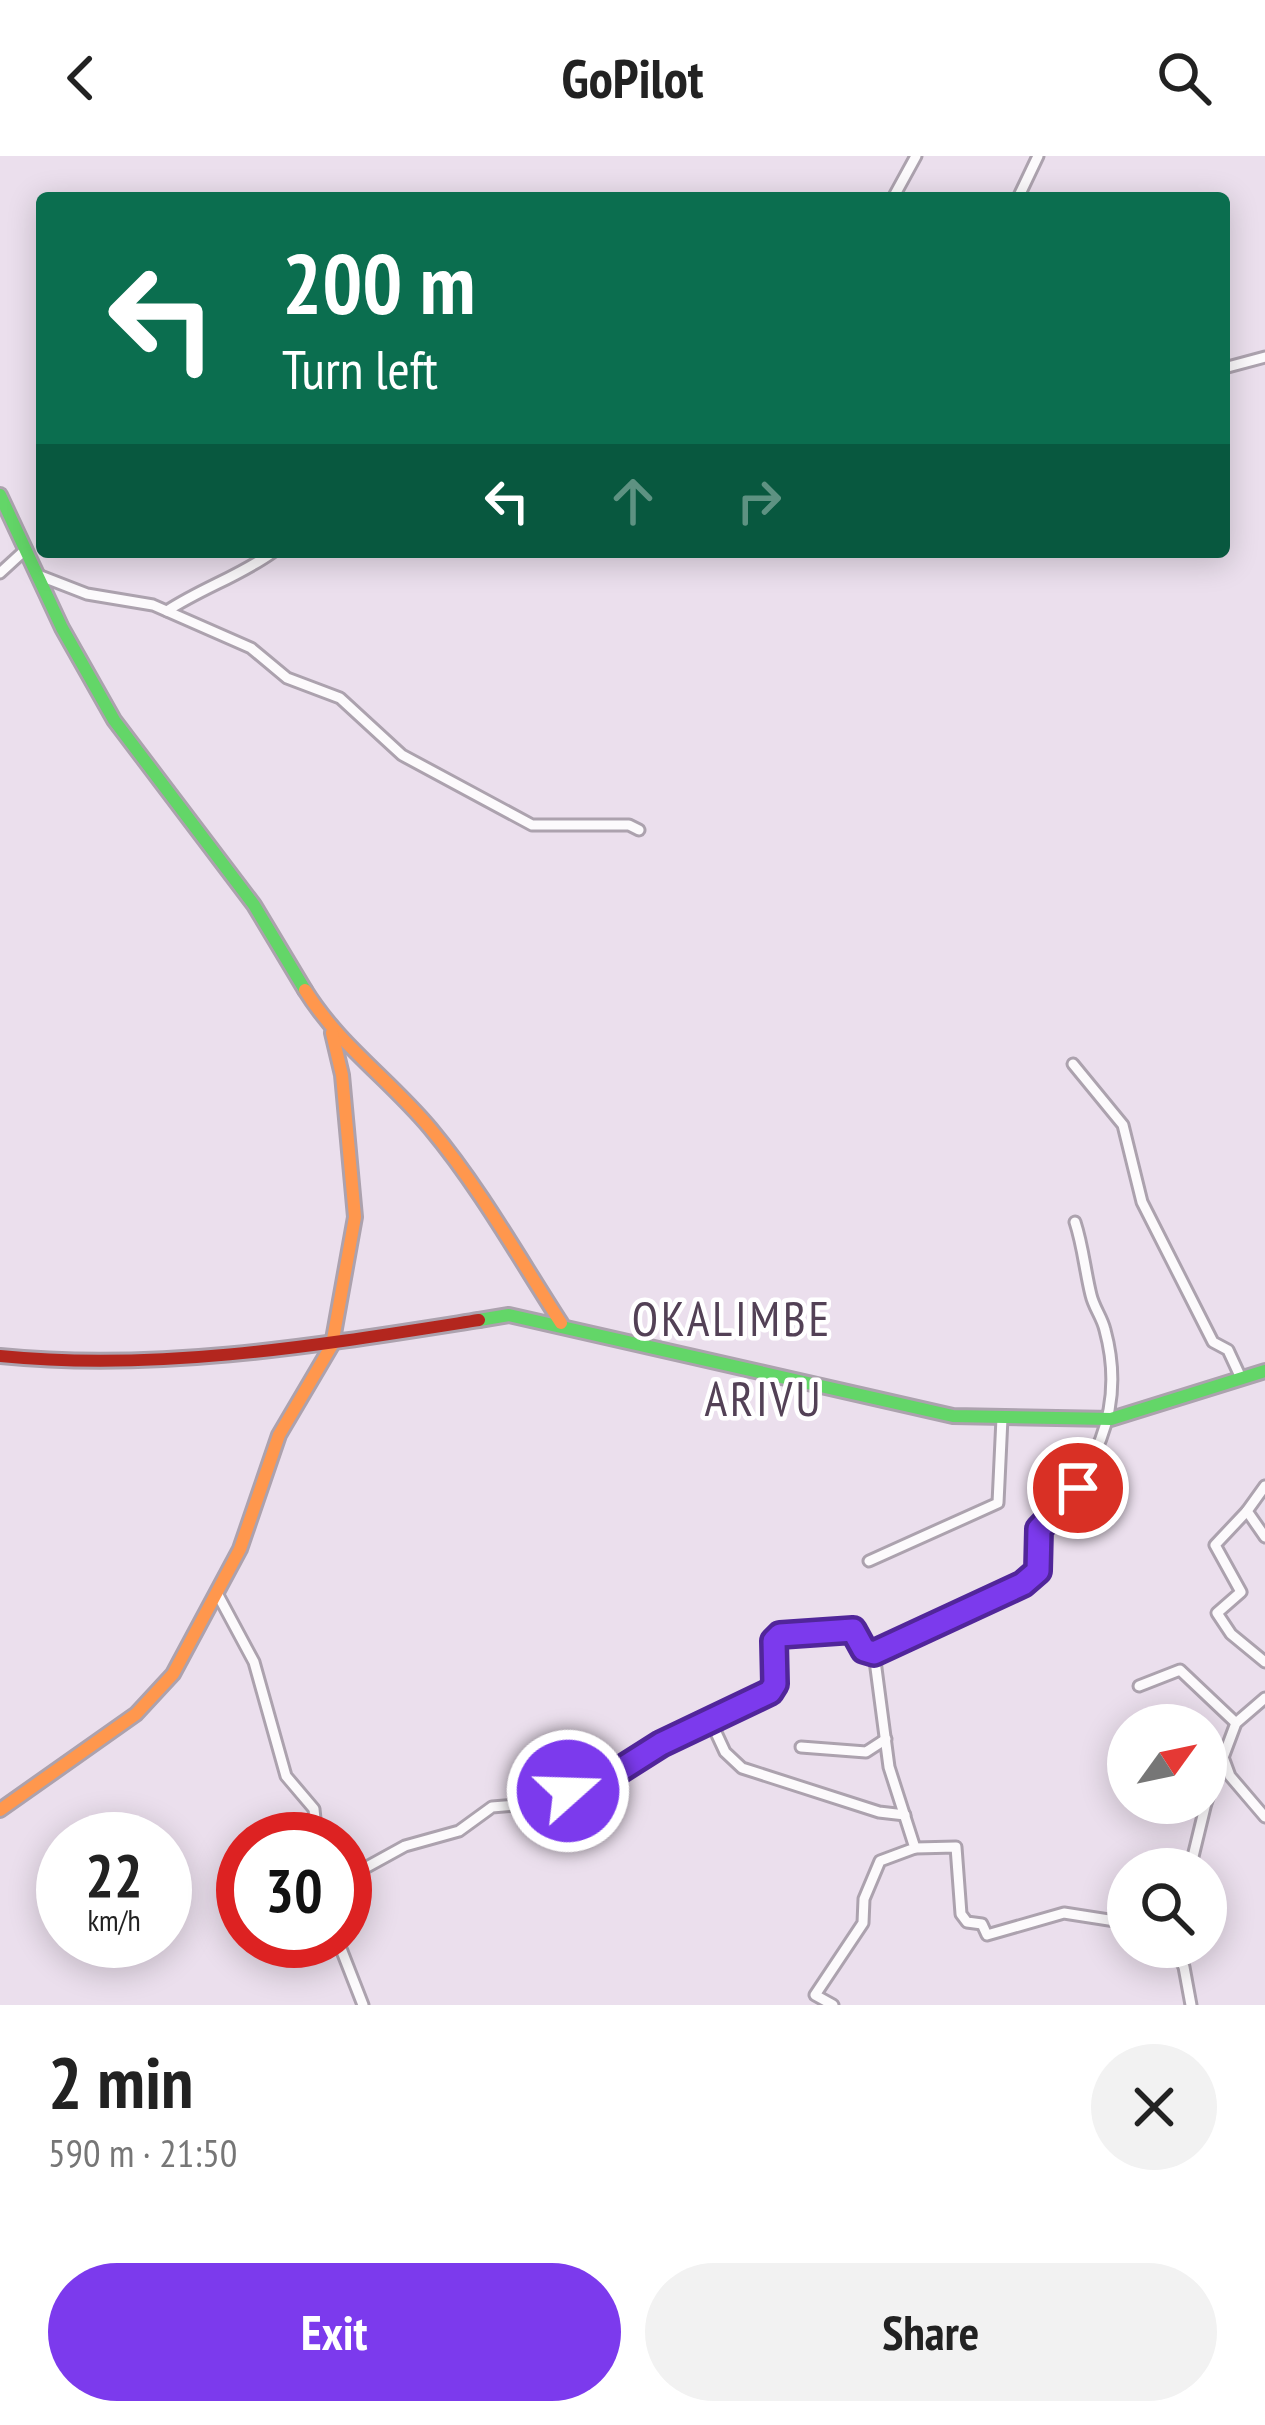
<!DOCTYPE html>
<meta charset="utf-8">
<style>
:root{--surface:#fff;--page:#f2f2f2;--text:#222;--muted:#767676;--accent:#7c3aed}
body{margin:0;font-family:"PT Sans Narrow",sans-serif;background:var(--page);color:var(--text);height:100vh;display:flex;flex-direction:column;font-size:45px;white-space:nowrap}
*{box-sizing:border-box;margin:0}
p{font-size:39px;color:var(--muted)}
.icon{flex:none;width:66px;height:66px;fill:none;stroke:currentColor;stroke-width:2;stroke-linecap:round;stroke-linejoin:round}
.map{position:relative;height:1849px;overflow:hidden}
.panel{display:flex;flex-direction:column;background:var(--surface);flex:1}
.panel>*{flex:none}
.guide{position:absolute;left:36px;top:36px;width:1194px;height:366px;border-radius:12px;box-shadow:0 6px 30px #0003;background:#0b6e4f;color:#fff;overflow:hidden}
.needle{width:78px;rotate:57deg}
.controls{position:absolute;left:1107px;top:1548px;display:grid;gap:24px}
.controls a{display:grid;place-items:center;width:120px;height:120px;border-radius:50%;background:var(--surface);box-shadow:0 6px 30px #0003;font-size:60px}
.speed{position:absolute;left:36px;top:1656px;display:flex;gap:24px;font-size:60px;font-weight:700;text-align:center}
.speed>*{display:grid;place-content:center;width:156px;height:156px;border-radius:50%;background:var(--surface);box-shadow:0 6px 30px #0003;line-height:1}
.speed small{font-size:30px;font-weight:400}
.speed .limit{border:18px solid #d22;background:#fff;color:#111}
.pin{position:absolute;display:grid;place-items:center;width:102px;height:102px;color:#fff;margin:-51px;border:6px solid #fff;border-radius:50%;box-shadow:0 3px 12px #0007}
.me{position:absolute;width:132px;margin:-66px;rotate:70deg;stroke-linejoin:round;filter:drop-shadow(0 0 9px #0008)}
.turn{display:flex;align-items:center;gap:42px;height:252px;padding:0 48px;font-size:54px}
.turn .icon{width:156px;height:156px;stroke-width:2.5}
.turn b{display:block;font-size:84px;line-height:102px}
.lanes{display:flex;align-items:center;height:114px;padding:0 48px;background:#0003;justify-content:center;gap:60px;direction:ltr}
.lanes .off{opacity:.35}
.round{display:grid;place-items:center;flex:none;width:126px;height:126px;border-radius:63px;background:var(--page)}
.headline{display:flex;align-items:center;justify-content:space-between;height:204px;padding:0 48px}
h1{font-size:72px;font-weight:700;line-height:90px}
.cta{display:flex;gap:24px;margin-top:auto;padding:24px 48px}
.cta a{flex:1;height:138px;border-radius:72px;background:var(--accent);color:#fff;font-size:48px;font-weight:700;line-height:138px;text-align:center}
.cta a+a{background:var(--page);color:var(--text)}
header{display:flex;justify-content:space-between;align-items:center;height:156px;padding:0 48px;background:var(--surface);font-size:54px;font-weight:700}
.map>svg:first-child{display:block}
</style>
<header><svg class="icon" aria-label="back" viewBox="0 0 24 24"><path d="M15 5l-7 7 7 7"/></svg>GoPilot<svg class="icon" aria-label="search" viewBox="0 0 24 24"><circle cx="10" cy="10" r="6"/><path d="M15 15l6 6"/></svg></header>
<div class="map">
<svg width="1265" height="1849" viewBox="0 0 1265 1849">
<rect width="100%" height="100%" fill="#ebdfed"/>
<g fill="none" stroke-linecap="round" stroke-linejoin="round">
<g stroke="#aca2ae" stroke-width="15">
<g id="street">
<path d="M893,42l23,-42"/>
<path d="M1018,42l20,-42"/>
<path d="M1224,212l41,-11"/>
<path d="M0,417l24,-22"/>
<path d="M38,419l49,19 66,11 98,43 36,30 53,20 62,57 130,70h97l10,5"/>
<path d="M167,455c35,-23 73,-35 106,-59"/>
<path d="M1073,908l50,61 19,77 71,140 15,8 13,28"/>
<path d="M1265,1330l-18,25 18,26"/>
<path d="M1247,1355l-32,34 26,47 -24,21 14,21 34,28"/>
<path d="M869,1405l129,-58 4,-85"/>
<path d="M218,1439l36,67 32,114 28,33 3,30"/>
<path d="M1139,1530l41,-16 56,53"/>
<path d="M712,1568l13,28 17,16 137,44 26,3"/>
<path d="M801,1591l65,5 20,-13"/>
<path d="M1223,1601l7,19 35,41"/>
<path d="M1206,1647l30,-80 29,-25"/>
<path d="M915,1692l41,-1 5,67 6,8 15,2 5,11 77,-22 64,10"/>
<path d="M1190,1713l16,-66"/>
<path d="M345,1723l60,-33 54,-15 33,-24 37,-3 26,-15 24,7 82,-52 109,-52 5,-8 -1,-43 6,-6 73,-5 11,20 10,3"/>
<path d="M338,1785l25,64"/>
<path d="M1173,1791l11,20 7,38"/>
<path d="M833,1849l-18,-10 48,-72 1,-24 16,-38 35,-13 -26,-81 -15,-114 161,-77 4,-47c55,-56 88,-118 66,-199 -3,-13 -11,-22 -14,-35 -6,-24 -8,-49 -16,-73"/>
</g>
</g>
<g stroke="#aca2ae" stroke-width="18">
<g id="fast">
<path d="M0,339l62,133 52,92 140,185 51,85"/>
<path d="M479,1164l30,-5 444,101 158,3 154,-48"/>
</g>
</g>
<g stroke="#aca2ae" stroke-width="18">
<g id="slow">
<path d="M305,834c34,55 84,89 125,138 50,60 89,130 131,195"/>
<path d="M0,1654l136,-96 37,-40 67,-125 39,-114 53,-90 23,-128 -13,-142 -10,-42"/>
</g>
</g>
<g stroke="#aca2ae" stroke-width="18">
<path id="jam" d="M0,1200c161,16 320,-11 479,-36"/>
</g>
<use href="#street" stroke="#fcfafc" stroke-width="9"/>
<use href="#fast" stroke="#63d668" stroke-width="12"/>
<use href="#slow" stroke="#ff974d" stroke-width="12"/>
<use href="#jam" stroke="#b3261e" stroke-width="12"/>
</g>
<g fill="none" stroke-linecap="round" stroke-linejoin="round">
<g stroke="#51269a" stroke-width="30">
<path id="route" d="M568,1635l11,5 82,-52 109,-52 5,-8 -1,-43 6,-6 73,-5 11,20 10,3 149,-69 15,-13 1,-42 39,-41"/>
</g>
<use href="#route" stroke="#7c3aed" stroke-width="21"/>
</g>
<g text-anchor="middle" stroke-width="9" stroke-linejoin="round" paint-order="stroke">
<g font-size="48" letter-spacing="3" fill="#534156" stroke="#fff">
<text x="732" y="1180">OKALIMBE</text>
<text x="764" y="1260">ARIVU</text>
</g>
</g>
</svg>
<div class="controls">
<a><svg class="needle" viewBox="-14 -14 28 28"><path d="M0-13l5 13h-10z" fill="#e53935"/><path d="M0 13l5-13h-10z" fill="#767676"/></svg></a>
<a><svg class="icon" aria-label="search" viewBox="0 0 24 24"><circle cx="10" cy="10" r="6"/><path d="M15 15l6 6"/></svg></a>
</div>
<div class="speed"><div>22<small>km/h</small></div><div class="limit">30</div></div>
<div class="pin" style="left:1078px;top:1332px;background:#d93025"><svg class="icon" aria-label="arrive" viewBox="0 0 24 24"><path d="M6 21V4h12l-3 4 3 4H6"/></svg></div>
<svg class="me" style="left:568px;top:1635px" viewBox="-20 -20 40 40"><circle r="17" fill="#7c3aed" stroke="#fff" stroke-width="3"/><path d="M0-11L8 9 0 5-8 9z" fill="#fff"/></svg>
<div class="guide">
<div class="turn"><svg class="icon" aria-label="left" viewBox="0 0 24 24"><path d="M17 20v-9H6M10 6l-5 5 5 5"/></svg><div><b>200 m</b>Turn left</div></div>
<div class="lanes"><svg class="icon" aria-label="left" viewBox="0 0 24 24"><path d="M17 20v-9H6M10 6l-5 5 5 5"/></svg><svg class="icon off" aria-label="ahead" viewBox="0 0 24 24"><path d="M12 20V5M6 11l6-6 6 6"/></svg><svg class="icon off" aria-label="right" viewBox="0 0 24 24"><path d="M7 20v-9h11M14 6l5 5-5 5"/></svg></div>
</div>
</div>
<section class="panel">
<div class="headline"><div><h1>2 min</h1><p>590 m · 21:50</p></div><a class="round"><svg class="icon" aria-label="close" viewBox="0 0 24 24"><path d="M6 6l12 12M18 6L6 18"/></svg></a></div>
<div class="cta"><a>Exit</a><a>Share</a></div>
</section>
